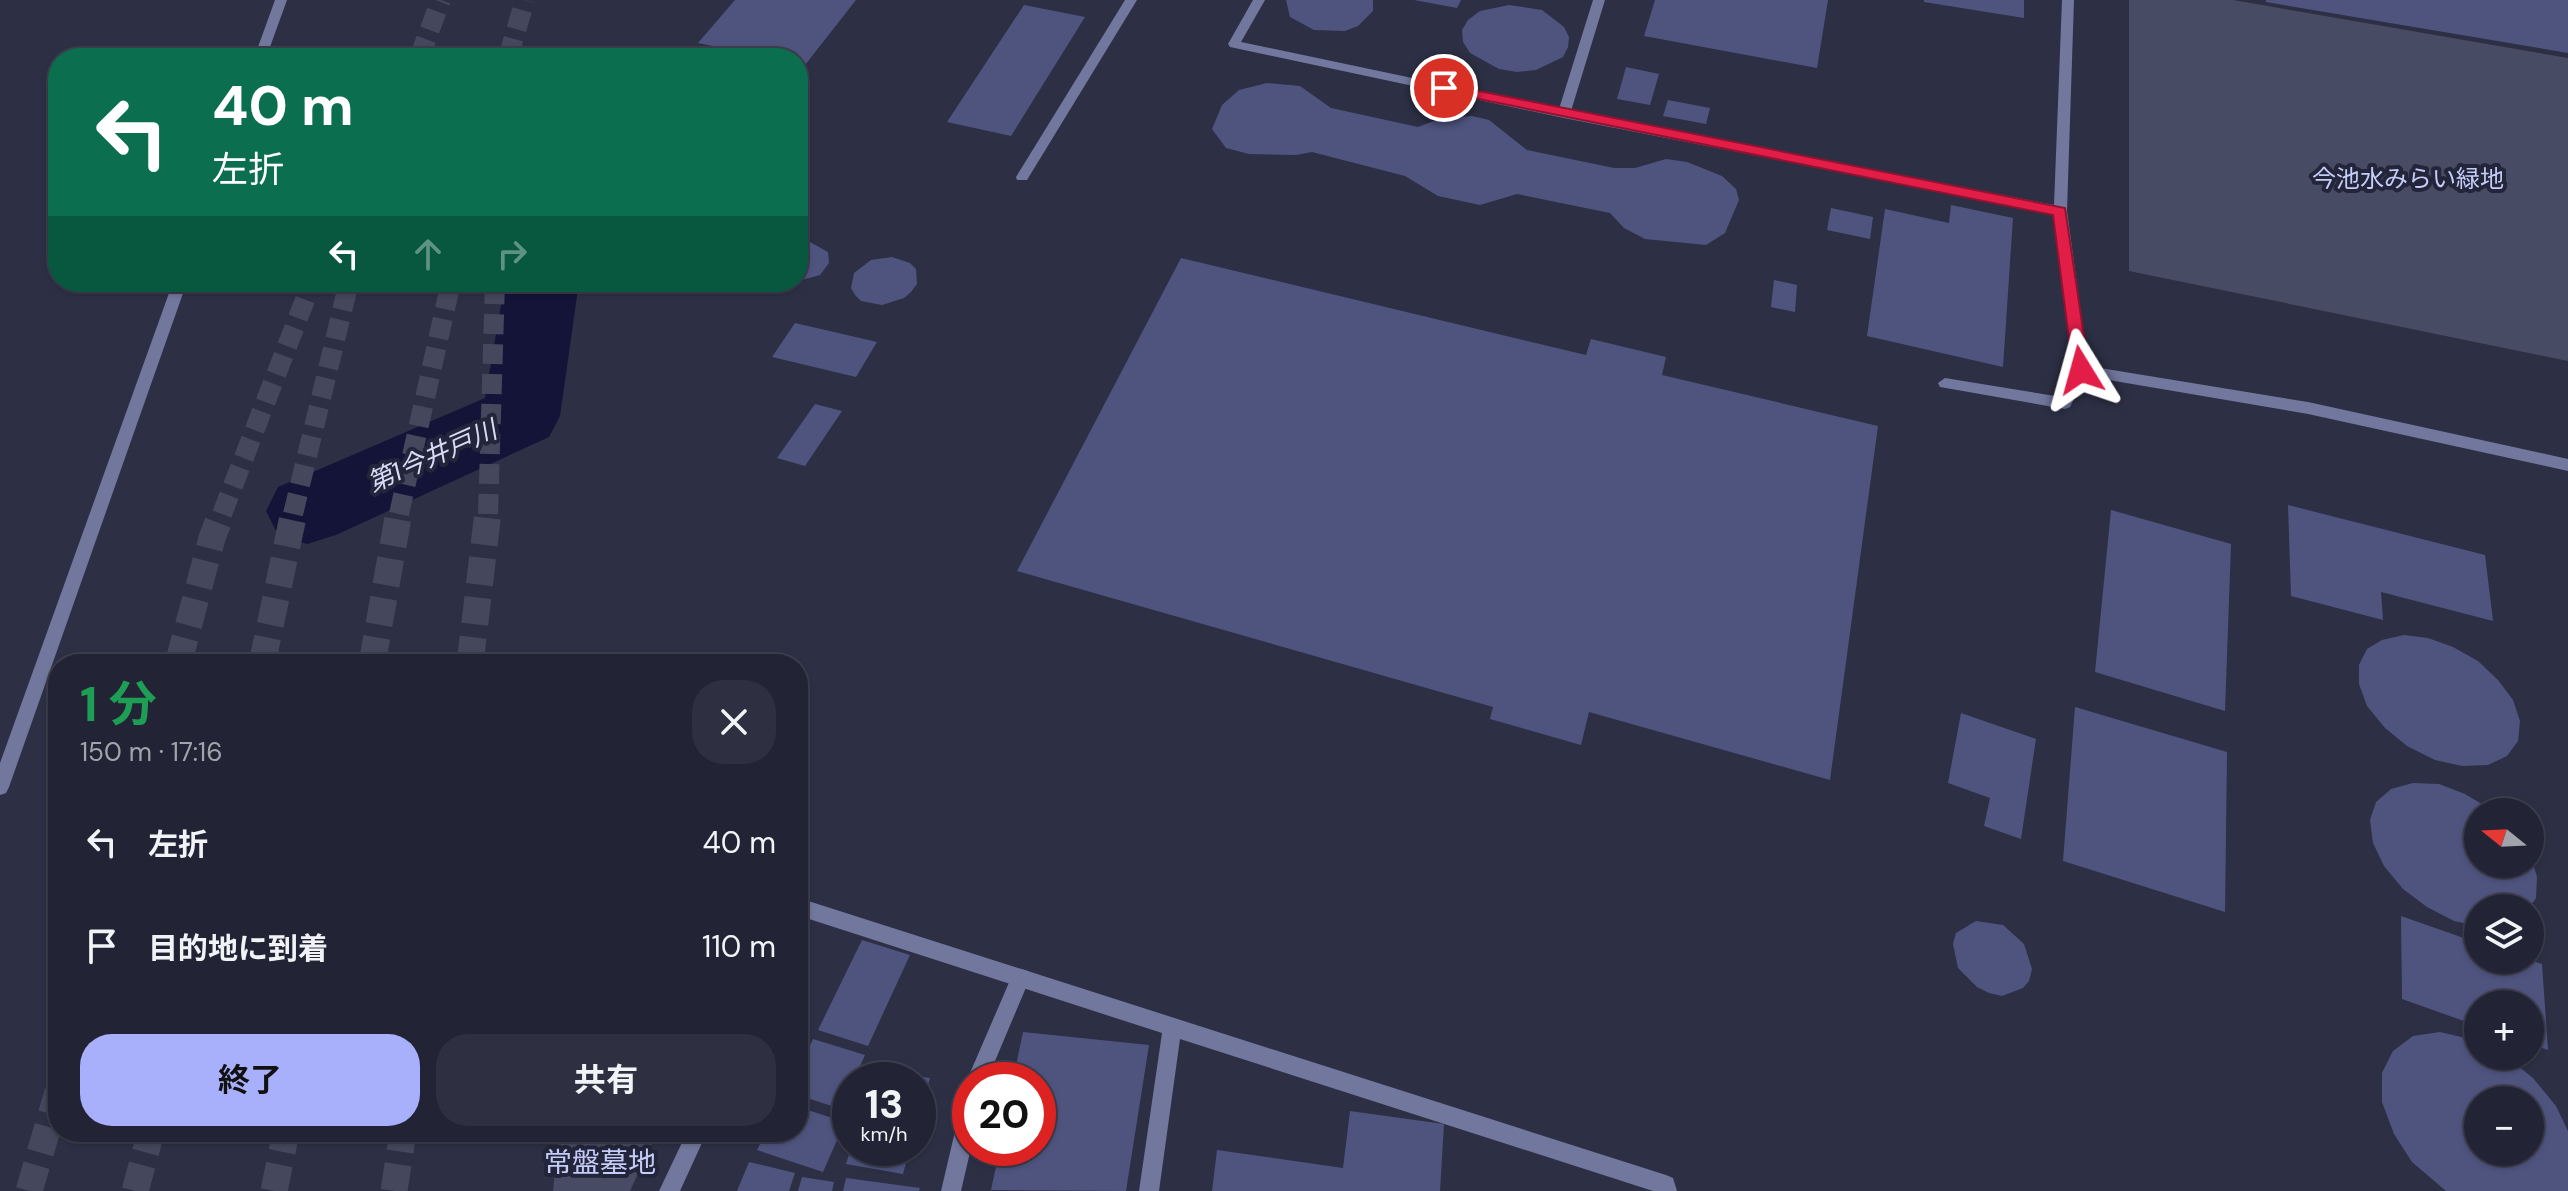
<!DOCTYPE html>
<html lang="ja">
<meta charset="utf-8">
<style>
:root{--surface:#222334;--page:#2e2f40;--text:#f1f3f6;--muted:#a2a4ac;--line:#3f404f;--accent:#a8b0fc}
body{margin:0;font-family:"DM Sans","Noto Sans JP",sans-serif;background:var(--page);color:var(--text);height:100vh;display:flex;flex-direction:column;font-size:30px;white-space:nowrap}
*{box-sizing:border-box;margin:0}
p{font-size:26px;color:var(--muted)}
.icon{flex:none;width:44px;height:44px;fill:none;stroke:currentColor;stroke-width:2;stroke-linecap:round;stroke-linejoin:round}
.map{position:relative;flex:1;overflow:hidden}
.side{position:absolute;left:48px;top:654px;width:760px;height:488px;display:flex;flex-direction:column;background:var(--surface);border-radius:32px;box-shadow:0 2px 6px #0004,0 0 0 2px var(--line)}
.side>*{flex:none}
.top-card{position:absolute;left:48px;top:48px;width:760px;height:244px;border-radius:32px;box-shadow:0 2px 6px #0004,0 0 0 2px var(--line);background:#0b6e4f;color:#fff;overflow:hidden}
.needle{width:52px;rotate:288deg}
.tools{position:absolute;left:2464px;top:798px;display:grid;gap:16px}
.tools a{display:grid;place-items:center;width:80px;height:80px;border-radius:50%;background:var(--surface);box-shadow:0 2px 6px #0004,0 0 0 2px var(--line);font-size:40px}
.speed{position:absolute;left:832px;top:1062px;display:flex;gap:16px;font-size:40px;font-weight:700;text-align:center}
.speed>*{display:grid;place-content:center;width:104px;height:104px;border-radius:50%;background:var(--surface);box-shadow:0 2px 6px #0004,0 0 0 2px var(--line);line-height:1}
.speed small{font-size:20px;font-weight:400}
.speed .limit{border:12px solid #d22;background:#fff;color:#111}
.pin{position:absolute;display:grid;place-items:center;width:68px;height:68px;color:#fff;margin:-34px;border:4px solid #fff;border-radius:50%;box-shadow:0 2px 8px #0007}
.me{position:absolute;width:88px;margin:-44px;rotate:352deg;stroke-linejoin:round;filter:drop-shadow(0 0 6px #0008)}
.turn{display:flex;align-items:center;gap:28px;height:168px;padding:0 32px;font-size:36px}
.turn .icon{width:104px;height:104px;stroke-width:2.5}
.turn b{display:block;font-size:56px;line-height:68px}
.lanes{display:flex;align-items:center;height:76px;padding:0 32px;background:#0003;justify-content:center;gap:40px;direction:ltr}
.lanes .off{opacity:.35}
.round{display:grid;place-items:center;flex:none;width:84px;height:84px;border-radius:32px;background:var(--page)}
.headline{display:flex;align-items:center;justify-content:space-between;height:136px;padding:0 32px}
h1{font-size:48px;font-weight:700;line-height:60px;color:#1e9e55}
.action{display:flex;gap:16px;margin-top:auto;padding:16px 32px}
.action a{flex:1;height:92px;border-radius:32px;background:var(--accent);color:#111;font-size:32px;font-weight:700;line-height:92px;text-align:center}
.action a+a{background:var(--page);color:var(--text)}
ul{padding:0;list-style:none}
li{display:flex;align-items:center;gap:24px;height:104px;padding:0 32px}
li div{flex:1}
li b{display:block;font-size:30px}
li em{font-style:normal}
.map>svg:first-child{display:block}
</style>
<div class="map">
<svg width="2568" height="1191" viewBox="0 0 2568 1191">
<rect width="100%" height="100%" fill="#2d2f45"/>
<g fill="#474b64">
<path d="M2129,0h104l335,58v303l-439,-90z"/>
<path d="M559,1132h98l-27,59h-77z"/>
</g>
<g fill="none" stroke-linecap="round" stroke-linejoin="round">
<path fill="#141439" fill-rule="evenodd" d="M505,282h74l-19,134 -11,21 -213,98 -29,9 -29,-9 -12,-24 12,-24 207,-89z"/>
</g>
<g fill="#4f547f" fill-rule="evenodd">
<path d="M735,0h121l-51,65 -7,-1v-6h-27l-73,-15z"/>
<path d="M1286,0h87v11l-15,15 -13,5 -31,-1 -24,-13z"/>
<path d="M1414,0h47l-4,8z"/>
<path d="M1655,0h173l-11,68 -173,-32z"/>
<path d="M1924,0h100v18l-100,-16z"/>
<path d="M2266,0h302v53l-302,-51z"/>
<path d="M1024,5l61,12 -74,119 -64,-14z"/>
<path d="M1509,5l33,5 22,17 5,10 -1,10 -5,10 -27,13 -19,2 -18,-3 -29,-16 -7,-11 -1,-12 6,-10 12,-9z"/>
<path d="M1626,67l33,7 -9,31 -33,-6z"/>
<path d="M1267,83l33,3 31,22 87,19 21,-8 33,-3 17,4 38,30 87,18h21l31,-9 21,3 35,14 14,13 3,11 -14,33 -19,12 -61,-6 -21,-11 -14,-15 -93,-19 -37,11 -42,-9 -33,-20 -93,-24 -16,3 -47,-1 -23,-6 -14,-19 10,-24 17,-15z"/>
<path d="M1668,100l42,8 -4,16 -43,-8z"/>
<path d="M1951,205l62,13 -10,149 -136,-31 18,-127 64,14z"/>
<path d="M1831,208l42,9 -3,22 -43,-9z"/>
<path d="M810,242l18,10 1,11 -9,12 -22,6v-38z"/>
<path d="M892,257l18,6 6,6 1,15 -6,8 -7,6 -22,7 -21,-4 -6,-6 -4,-7 3,-15 17,-13z"/>
<path d="M1181,258l405,97 5,-16 75,18 -4,18 216,51 -48,354 -241,-68 -8,33 -91,-26 3,-12 -476,-136z"/>
<path d="M1774,280l23,5 -2,27 -24,-5z"/>
<path d="M795,323l82,19 -21,35 -84,-20z"/>
<path d="M815,404l27,7 -37,55 -28,-8z"/>
<path d="M2288,505l197,50 8,66 -112,-29 2,28 -92,-24z"/>
<path d="M2111,510l120,34 -6,167 -130,-39z"/>
<path d="M2404,635l24,3 25,9 25,14 20,19 15,20 7,21 -2,20 -11,15 -19,9 -26,1 -27,-6 -28,-14 -22,-18 -18,-22 -8,-22v-19l8,-16 15,-9z"/>
<path d="M2075,707l152,45 -2,160 -162,-51z"/>
<path d="M1961,713l75,26 -15,100 -37,-13 6,-28 -42,-15z"/>
<path d="M2413,783l26,1 26,10 30,18h-17v52h52l1,-7 6,20 -1,21 -7,10h-51v18l-24,-5 -27,-14 -24,-18 -19,-23 -11,-23 -3,-23 6,-18 15,-13z"/>
<path d="M2401,916l77,27v17h52l12,4 6,86 -18,-6v-40h-52v22l-76,-27z"/>
<path d="M1976,921l27,4 21,19 8,25 -3,12 -6,7 -21,8 -13,-3 -12,-6 -19,-19 -5,-24 3,-11z"/>
<path d="M862,940l48,15 -42,91 -50,-16z"/>
<path d="M1023,1032l126,13 -23,146 -135,-1 9,-42h38v-68h-25z"/>
<path d="M2440,1032l38,9v15h28l27,22 23,28 12,25v60h-122l-34,-29 -18,-28 -12,-32v-29l11,-22 20,-15zM2478,1100h52v52h-52z"/>
<path d="M813,1039l52,16 -11,25h-4v9l-9,20 -43,-14v-24z"/>
<path d="M875,1069l55,9 -11,39 -1,-37h-47z"/>
<path d="M798,1107l47,15 -22,50 -66,-22 9,-18h32z"/>
<path d="M1350,1111l94,13 -4,67h-228l5,-41 126,18z"/>
<path d="M851,1148h59l-7,26 -57,-10z"/>
<path d="M749,1162l46,11 -6,18h-52z"/>
<path d="M802,1177l32,5 -2,9h-34z"/>
<path d="M846,1178l74,10 -1,3h-76z"/>
</g>
<g fill="none" stroke-linecap="round" stroke-linejoin="round">
<g stroke="#45475c" stroke-width="20" stroke-dasharray="20 10" stroke-linecap="butt">
<path d="M419,58l22,-58"/>
<path d="M508,58l17,-58"/>
<path d="M222,514l90,-232"/>
<path d="M293,514l56,-232"/>
<path d="M399,514l52,-232"/>
<path d="M488,514l7,-232"/>
</g>
<g stroke="#45475c" stroke-width="27" stroke-dasharray="27 13" stroke-linecap="butt">
<path d="M178,664l34,-126 10,-26"/>
<path d="M262,664l32,-152"/>
<path d="M372,664l27,-152"/>
<path d="M470,664l18,-152"/>
<path d="M29,1191l29,-99"/>
<path d="M135,1191l16,-59"/>
<path d="M274,1191l12,-59"/>
<path d="M394,1191l9,-59"/>
</g>
<g fill="#72779d" fill-rule="evenodd">
<path d="M1125,0h12l-110,180h-10l-1,-3z"/>
<path d="M1253,0h12l-24,42 318,67 34,-109h12l-34,111 483,94 8,-205h12l-7,211 21,155 220,36 260,57v12l-260,-57 -223,-38 -15,31 -5,2 -125,-22 -2,-4 7,-5 116,19 13,-27 -20,-156 -490,-96 -334,-71 -2,-3z"/>
<path d="M1021,969l7,2 2,7 -43,102h-17v7l-3,-7 3,-7 44,-102z"/>
<path d="M970,1100l1,48 -10,43h-20l19,-81 3,-7z"/>
</g>
<g fill="#72779d" fill-rule="evenodd">
<path d="M275,0h12l-21,58h-12z"/>
<path d="M173,282h14l-178,505 -3,6 -6,2v-32z"/>
<path d="M802,899l864,276 7,3 4,13h-24l-473,-152 -21,152h-20l23,-158 -356,-115 -8,7v-24z"/>
<path d="M687,1132h20l-27,59h-21z"/>
</g>
</g>
<path fill="#e11d48" stroke="#92132f" stroke-width="2" d="M1444,84l621,124 24,162 -8,6 -8,-6 -20,-155 -614,-124 -2,-3z"/>
<g text-anchor="middle" stroke-width="8" stroke-linejoin="round" paint-order="stroke">
<g font-size="24" fill="#c5ccf6" stroke="#23253a">
<text x="2408" y="187">今池水みらい緑地</text>
</g>
<g font-size="26" font-style="italic" fill="#d8dcf9" stroke="#23253a">
<text transform="translate(432 456) rotate(-24)" y="9">第1今井戸川</text>
</g>
<g font-size="28" fill="#c5ccf6" stroke="#23253a">
<text x="600" y="1172">常盤墓地</text>
</g>
</g>
</svg>
<div class="tools">
<a><svg class="needle" viewBox="-14 -14 28 28"><path d="M0-13l5 13h-10z" fill="#e53935"/><path d="M0 13l5-13h-10z" fill="#a2a4ac"/></svg></a>
<a><svg class="icon" aria-label="layers" viewBox="0 0 24 24"><path d="M12 4l9 5-9 5-9-5zM3 14l9 5 9-5"/></svg></a>
<a>+</a>
<a>−</a>
</div>
<div class="speed"><div>13<small>km/h</small></div><div class="limit">20</div></div>
<div class="pin" style="left:1444px;top:88px;background:#d93025"><svg class="icon" aria-label="arrive" viewBox="0 0 24 24"><path d="M6 21V4h12l-3 4 3 4H6"/></svg></div>
<svg class="me" style="left:2081px;top:370px" viewBox="-20 -20 40 40"><path d="M0-17L14 15 0 8-14 15z" fill="#e11d48" stroke="#fff" stroke-width="4"/></svg>
<div class="top-card">
<div class="turn"><svg class="icon" aria-label="left" viewBox="0 0 24 24"><path d="M17 20v-9H6M10 6l-5 5 5 5"/></svg><div><b>40 m</b>左折</div></div>
<div class="lanes"><svg class="icon" aria-label="left" viewBox="0 0 24 24"><path d="M17 20v-9H6M10 6l-5 5 5 5"/></svg><svg class="icon off" aria-label="ahead" viewBox="0 0 24 24"><path d="M12 20V5M6 11l6-6 6 6"/></svg><svg class="icon off" aria-label="right" viewBox="0 0 24 24"><path d="M7 20v-9h11M14 6l5 5-5 5"/></svg></div>
</div>
<section class="side">
<div class="headline"><div><h1>1 分</h1><p>150 m · 17:16</p></div><a class="round"><svg class="icon" aria-label="close" viewBox="0 0 24 24"><path d="M6 6l12 12M18 6L6 18"/></svg></a></div>
<ul>
<li><svg class="icon" aria-label="left" viewBox="0 0 24 24"><path d="M17 20v-9H6M10 6l-5 5 5 5"/></svg><div><b>左折</b></div><em>40 m</em></li>
<li><svg class="icon" aria-label="arrive" viewBox="0 0 24 24"><path d="M6 21V4h12l-3 4 3 4H6"/></svg><div><b>目的地に到着</b></div><em>110 m</em></li>
</ul>
<div class="action"><a>終了</a><a>共有</a></div>
</section>
</div>
